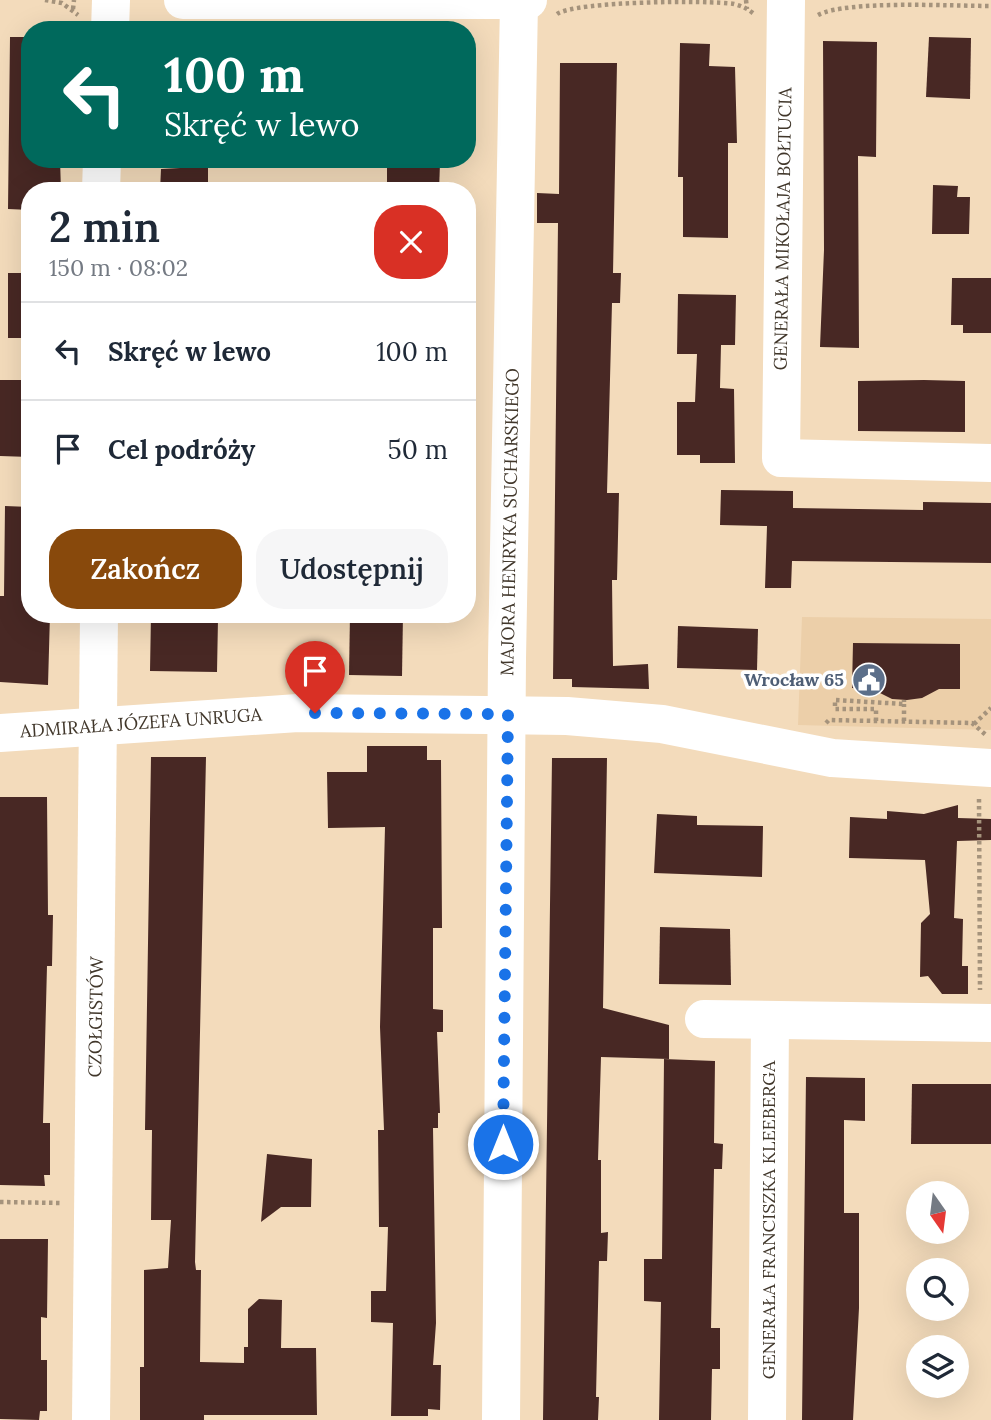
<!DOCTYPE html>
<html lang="pl">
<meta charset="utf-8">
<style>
:root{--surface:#fff;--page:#f6f6f7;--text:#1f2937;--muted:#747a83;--line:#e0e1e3;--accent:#88490c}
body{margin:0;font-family:Lora,serif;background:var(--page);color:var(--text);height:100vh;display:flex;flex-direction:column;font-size:26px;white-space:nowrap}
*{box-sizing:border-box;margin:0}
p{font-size:23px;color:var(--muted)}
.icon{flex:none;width:38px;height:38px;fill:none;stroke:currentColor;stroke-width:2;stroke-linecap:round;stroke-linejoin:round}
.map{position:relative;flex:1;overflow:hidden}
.details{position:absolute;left:21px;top:182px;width:455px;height:441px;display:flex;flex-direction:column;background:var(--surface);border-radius:28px;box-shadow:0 7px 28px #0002}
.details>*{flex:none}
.hud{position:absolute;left:21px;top:21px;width:455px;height:147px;border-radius:28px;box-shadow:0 7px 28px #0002;background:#00695c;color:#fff;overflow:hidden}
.needle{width:46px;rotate:166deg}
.buttons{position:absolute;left:906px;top:1181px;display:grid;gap:14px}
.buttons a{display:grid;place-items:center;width:63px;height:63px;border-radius:50%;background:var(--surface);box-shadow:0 7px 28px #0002;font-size:35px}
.pin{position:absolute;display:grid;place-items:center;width:60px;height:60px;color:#fff;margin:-72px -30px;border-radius:50% 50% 50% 0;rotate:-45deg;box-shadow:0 0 7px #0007}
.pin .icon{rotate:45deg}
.me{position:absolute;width:77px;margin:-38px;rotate:0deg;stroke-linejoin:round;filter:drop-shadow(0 0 5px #0008)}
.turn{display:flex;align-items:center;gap:24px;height:147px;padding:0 28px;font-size:32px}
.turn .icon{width:91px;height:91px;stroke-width:2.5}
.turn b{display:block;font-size:49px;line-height:60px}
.round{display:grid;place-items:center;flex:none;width:74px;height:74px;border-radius:28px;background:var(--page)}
.head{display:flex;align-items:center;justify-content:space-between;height:119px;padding:0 28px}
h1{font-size:42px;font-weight:600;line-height:52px}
.cta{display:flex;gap:14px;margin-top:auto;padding:14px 28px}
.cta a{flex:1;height:80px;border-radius:28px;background:var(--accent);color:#fff;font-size:28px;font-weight:600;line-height:80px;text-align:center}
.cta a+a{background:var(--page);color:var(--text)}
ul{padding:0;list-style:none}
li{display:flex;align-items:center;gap:21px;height:98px;padding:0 28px;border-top:2px solid var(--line)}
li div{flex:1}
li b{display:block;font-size:26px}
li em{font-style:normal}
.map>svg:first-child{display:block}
</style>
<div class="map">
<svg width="991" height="1420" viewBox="0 0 991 1420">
<rect width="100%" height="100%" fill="#f3dbbb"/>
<path fill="#eccfa9" d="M802,617l189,2v111l-193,-5z"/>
<g fill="#482824">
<path d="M10,37h20v122h30l1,32h-31v19l-22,-1z"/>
<path d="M929,37l42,1 -1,61 -44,-2z"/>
<path d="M823,41l54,1 -1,115 -18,-1 1,192 -39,-1 4,-97z"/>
<path d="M680,43l30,1 -1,22 26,1 2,76h-9v95l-45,-1v-60h-5z"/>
<path d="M560,63h57l-4,210h8l-1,30h-8l-5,190h12l-2,87h-5l1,86 35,-2 1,25 -77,-2v-8h-19l5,-456h-21v-30l22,1z"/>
<path d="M180,162h28v29h-48l1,-22 19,-1z"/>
<path d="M387,163h53l-1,28h-52z"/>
<path d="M933,185l25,1 -1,11h13l-1,37h-37z"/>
<rect x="8" y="273" width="22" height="65"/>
<path d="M952,278h39v55h-28v-8h-12z"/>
<path d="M678,294l58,1 -1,50h-14l-1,43 14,1 1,74h-35v-8h-23v-53h18l2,-48h-20z"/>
<path d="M0,380h30v77l-30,-1z"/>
<path d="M924,380l41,1v51l-107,-1v-50z"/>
<path d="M721,490l72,1v17l130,2v-8l68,1v60l-199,-2 -1,27h-26l2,-62 -47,-1z"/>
<path d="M5,506l25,1v107h20l-2,71 -48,-3v-86h4z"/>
<path d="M151,614h61v5h6l-1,53 -67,-1z"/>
<path d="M350,614h53l-1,62 -53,-1z"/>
<path d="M678,626l80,3 -1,41 -80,-2z"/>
<path d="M853,643l107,1v45h-21l-17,9 -15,2 -15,-1 -20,-10 -20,-1z"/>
<path d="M367,746h60v14h14l1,168h-9v81l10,1v22h-6l3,81h-2v15h-5l3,195 -3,42h8l-1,45 -12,-1v7h-37l2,-93 -22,-1v-31h15l2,-64h-9l-1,-97h6l-4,-103 5,-200 -57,1 -1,-56h40z"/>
<path d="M151,757h55l-11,505 1,8h5l-1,92 44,1v-16h4v-38l11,-10 23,1 -1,48h35l1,67h-113v5h-64v-53h4v-97l24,-2 3,-48h-20l1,-90h-7z"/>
<path d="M552,758h55l-4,250 66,17v34l-68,-2 -3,103h3v73l7,-1 -1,29h-8l-3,136h3l-1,23h-55z"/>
<path d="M0,797h47l1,118h5l-1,51h-5l-4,157h7v52h-6l1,11 -45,-1z"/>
<path d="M958,805v13l33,1v21l-34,1 -3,77 9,1 -1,47h6v28h-26l-14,-18 -8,1 1,-54 9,-9 -5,-54 -76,-2 1,-41 37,2v-8l37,3z"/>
<path d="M657,814l40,2v9l66,1 -1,51 -108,-4z"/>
<path d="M660,927l70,2 1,56 -72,-1z"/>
<path d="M664,1059l51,2 -1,82 9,1 -1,25h-8l-3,159h9v41h-8l-1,51h-52l2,-118 -17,-1v-42h18z"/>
<path d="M806,1077l59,1v43l-21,-1v93h15v95l-6,112h-51z"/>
<path d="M912,1084h79v60h-80z"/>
<path d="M267,1154l45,5 -1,48h-30l-20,15z"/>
<path d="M0,1239h48l-1,79 -6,-1v43h6v51h-7l-1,9 -39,-1z"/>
</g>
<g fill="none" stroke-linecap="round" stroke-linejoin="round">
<g stroke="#a5937c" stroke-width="4.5" stroke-dasharray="3.5 3.5" stroke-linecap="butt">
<path d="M45,0l17,3 16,12"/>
<path d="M746,0l1,9"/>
<path d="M73,9l1,-9"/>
<path d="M557,14c19,-13 153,-14 177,-10 8,2 14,5 20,10"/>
<path d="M818,15c29,-15 134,-9 173,-9"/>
<path d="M876,721v-12h-41v-9l69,4v-4"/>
<path d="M904,721v-17"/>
<path d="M826,723l3,-3 143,3 14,12"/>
<path d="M974,724l17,-16"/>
<path d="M979,799l1,191"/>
<path d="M0,1202l61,1"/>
</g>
<g stroke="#fff" stroke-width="38">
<path d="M183,0h345"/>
<path d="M786,0l-5,458 210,5"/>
<path d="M110,30l1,-30"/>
<path d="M101,191l1,-32"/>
<path d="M0,733l298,-20 269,3 95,8 170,34 159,10"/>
<path d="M704,1019l287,4"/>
<path d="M91,1420l8,-806"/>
<path d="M501,1420l6,-761 12,-657"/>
<path d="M767,1420l3,-400"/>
</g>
</g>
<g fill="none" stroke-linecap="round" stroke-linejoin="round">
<path stroke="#1a73e8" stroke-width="12" stroke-dasharray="0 21.6" d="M315,713l193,1 -5,430"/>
</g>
<defs>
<g id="civic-disc" transform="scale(1.75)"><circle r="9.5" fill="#5c6f8a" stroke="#fff"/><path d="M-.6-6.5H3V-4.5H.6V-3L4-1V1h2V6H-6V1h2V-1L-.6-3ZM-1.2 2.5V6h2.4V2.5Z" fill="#fff"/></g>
</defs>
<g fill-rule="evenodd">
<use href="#civic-disc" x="869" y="680"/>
</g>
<g text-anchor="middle" stroke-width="7" stroke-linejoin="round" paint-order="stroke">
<g font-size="18" fill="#41372b" stroke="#fff">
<text transform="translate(783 229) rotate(-89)" y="6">GENERAŁA MIKOŁAJA BOŁTUCIA</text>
<text transform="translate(510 522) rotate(-89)" y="6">MAJORA HENRYKA SUCHARSKIEGO</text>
<text transform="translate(141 723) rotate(-4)" y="6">ADMIRAŁA JÓZEFA UNRUGA</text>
<text transform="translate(96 1017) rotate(-89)" y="6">CZOŁGISTÓW</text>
<text transform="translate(769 1220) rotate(-90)" y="6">GENERAŁA FRANCISZKA KLEEBERGA</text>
</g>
<g font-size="18" font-weight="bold" fill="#4e5e75" stroke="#fff" text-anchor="end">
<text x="844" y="686">Wrocław 65</text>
</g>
</g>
</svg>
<div class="buttons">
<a><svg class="needle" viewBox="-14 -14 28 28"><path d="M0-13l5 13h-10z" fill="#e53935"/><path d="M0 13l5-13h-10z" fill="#747a83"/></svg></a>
<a><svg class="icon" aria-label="search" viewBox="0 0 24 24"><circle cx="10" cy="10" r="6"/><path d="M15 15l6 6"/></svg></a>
<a><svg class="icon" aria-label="layers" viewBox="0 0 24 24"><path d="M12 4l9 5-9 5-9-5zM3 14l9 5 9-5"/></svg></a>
</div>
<div class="pin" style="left:315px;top:713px;background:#d93025"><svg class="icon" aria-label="arrive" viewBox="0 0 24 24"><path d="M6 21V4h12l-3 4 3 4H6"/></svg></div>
<svg class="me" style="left:503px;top:1144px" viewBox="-20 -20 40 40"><circle r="17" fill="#1a73e8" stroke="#fff" stroke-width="3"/><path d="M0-11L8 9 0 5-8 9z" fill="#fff"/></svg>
<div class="hud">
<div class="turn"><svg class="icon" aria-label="left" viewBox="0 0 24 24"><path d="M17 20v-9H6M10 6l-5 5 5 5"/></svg><div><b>100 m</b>Skręć w lewo</div></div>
</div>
<section class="details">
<div class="head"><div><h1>2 min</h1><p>150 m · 08:02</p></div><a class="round" style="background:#d93025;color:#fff"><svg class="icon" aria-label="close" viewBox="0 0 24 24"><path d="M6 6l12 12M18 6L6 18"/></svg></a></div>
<ul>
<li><svg class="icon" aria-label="left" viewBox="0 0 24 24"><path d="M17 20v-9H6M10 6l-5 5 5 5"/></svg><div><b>Skręć w lewo</b></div><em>100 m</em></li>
<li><svg class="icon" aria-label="arrive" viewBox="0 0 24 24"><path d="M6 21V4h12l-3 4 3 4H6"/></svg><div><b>Cel podróży</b></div><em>50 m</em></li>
</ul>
<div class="cta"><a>Zakończ</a><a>Udostępnij</a></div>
</section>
</div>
